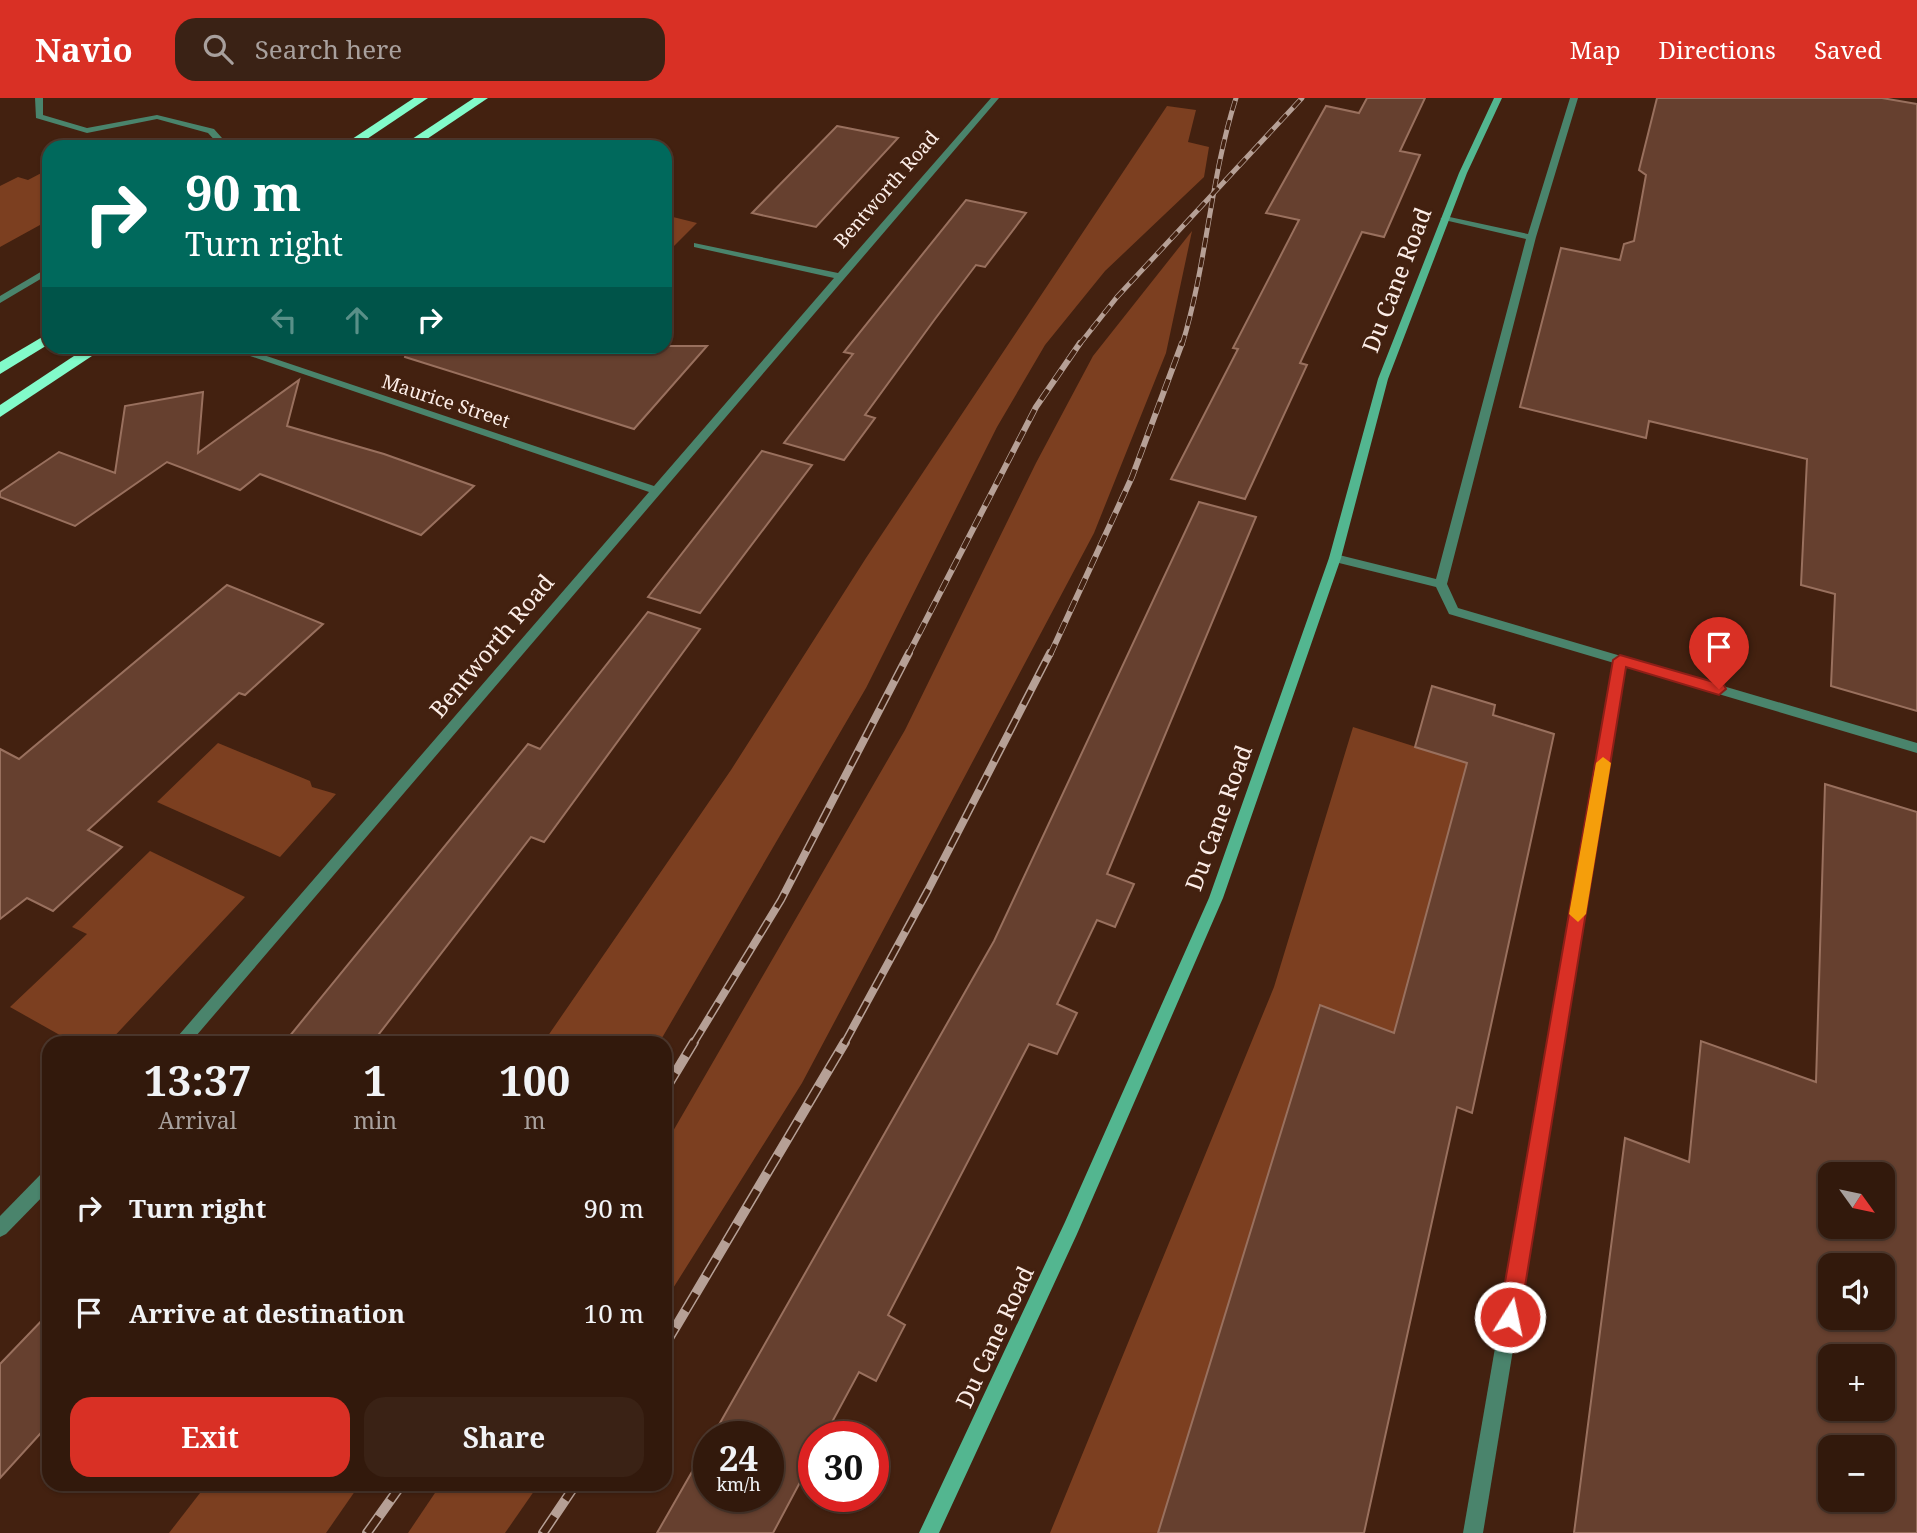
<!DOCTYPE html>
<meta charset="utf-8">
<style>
:root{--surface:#32190c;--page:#3a2215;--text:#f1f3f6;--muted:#a8a09d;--line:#4d382d;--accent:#d93025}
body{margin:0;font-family:"Noto Serif",serif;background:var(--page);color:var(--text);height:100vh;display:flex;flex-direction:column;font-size:26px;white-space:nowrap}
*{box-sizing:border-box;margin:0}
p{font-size:23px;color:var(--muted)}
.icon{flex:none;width:38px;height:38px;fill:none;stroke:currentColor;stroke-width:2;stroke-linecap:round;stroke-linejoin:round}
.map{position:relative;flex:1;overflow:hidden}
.panel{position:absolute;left:42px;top:938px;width:630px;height:455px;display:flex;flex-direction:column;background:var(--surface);border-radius:21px;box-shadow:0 2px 5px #0004,0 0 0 2px var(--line)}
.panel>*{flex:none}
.hud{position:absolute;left:42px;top:42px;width:630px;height:214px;border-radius:21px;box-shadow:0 2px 5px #0004,0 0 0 2px var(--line);background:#00695c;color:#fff;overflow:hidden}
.needle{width:46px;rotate:123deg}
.buttons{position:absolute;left:1818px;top:1064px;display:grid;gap:14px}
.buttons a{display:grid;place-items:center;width:77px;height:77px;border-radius:14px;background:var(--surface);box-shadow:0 2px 5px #0004,0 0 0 2px var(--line);font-size:35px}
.speed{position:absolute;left:693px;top:1323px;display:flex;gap:14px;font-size:35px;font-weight:700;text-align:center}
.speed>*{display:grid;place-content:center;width:91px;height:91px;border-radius:50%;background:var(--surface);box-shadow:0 2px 5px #0004,0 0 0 2px var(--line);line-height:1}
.speed small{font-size:18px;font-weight:400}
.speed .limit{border:10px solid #d22;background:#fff;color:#111}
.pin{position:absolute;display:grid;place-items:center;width:60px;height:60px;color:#fff;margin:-72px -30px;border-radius:50% 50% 50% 0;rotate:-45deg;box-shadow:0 0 7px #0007}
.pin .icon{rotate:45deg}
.me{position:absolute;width:77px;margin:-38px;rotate:10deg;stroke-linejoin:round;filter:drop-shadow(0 0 5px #0008)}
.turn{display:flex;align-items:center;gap:24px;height:147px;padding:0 28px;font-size:32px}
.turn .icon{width:91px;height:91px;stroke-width:2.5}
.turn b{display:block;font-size:49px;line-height:60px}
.lanes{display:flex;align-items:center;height:66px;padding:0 28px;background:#0003;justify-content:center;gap:35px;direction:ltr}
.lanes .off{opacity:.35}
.eta{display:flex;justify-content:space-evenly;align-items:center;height:119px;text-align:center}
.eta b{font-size:42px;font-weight:700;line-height:49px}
.cta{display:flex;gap:14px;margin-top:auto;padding:14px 28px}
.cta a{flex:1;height:80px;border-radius:21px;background:var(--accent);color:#fff;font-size:28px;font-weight:700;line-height:80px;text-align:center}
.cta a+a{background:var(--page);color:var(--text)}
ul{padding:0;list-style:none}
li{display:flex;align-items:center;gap:21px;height:105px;padding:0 28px}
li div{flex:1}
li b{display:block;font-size:26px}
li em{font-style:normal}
header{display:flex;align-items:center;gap:42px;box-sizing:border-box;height:98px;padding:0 35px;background:var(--accent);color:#fff}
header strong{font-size:33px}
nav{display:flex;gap:38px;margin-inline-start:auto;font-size:24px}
.search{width:490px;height:63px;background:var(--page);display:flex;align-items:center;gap:18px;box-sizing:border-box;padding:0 24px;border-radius:21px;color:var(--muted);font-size:26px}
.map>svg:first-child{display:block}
</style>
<header>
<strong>Navio</strong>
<div class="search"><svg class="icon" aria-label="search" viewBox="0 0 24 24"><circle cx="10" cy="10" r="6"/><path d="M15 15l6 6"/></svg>Search here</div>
<nav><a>Map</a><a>Directions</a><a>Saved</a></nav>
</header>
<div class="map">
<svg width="1917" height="1435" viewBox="0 0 1917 1435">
<rect width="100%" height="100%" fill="#432110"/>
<g fill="#7c3f20">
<path d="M1167,8l29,4 -8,32 21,5 -5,30 -99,94 -60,74 -48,82 -131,261 -207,355h-116l188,-273 135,-212z"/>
<path d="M49,71v51l-49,27v-61l18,-9 10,3z"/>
<path d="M665,117l32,8 -32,32z"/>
<path d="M1192,133l-26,122 -72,180 -292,550 -137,218v-156l240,-415 131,-267 57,-107z"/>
<path d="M1353,629l114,36 -73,270 -75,-28 -141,528h-128l224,-546z"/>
<path d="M218,645l92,38 2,6 24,7 -56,63 -123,-55z"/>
<path d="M150,753l95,46 -137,146h-34l-64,-36 77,-73 -15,-7z"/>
<path d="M207,1386h153l-34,49h-157z"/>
<path d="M441,1386h98l-34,49h-97z"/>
</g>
<g fill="#66402f" stroke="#99705e" stroke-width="2" fill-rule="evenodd">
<path d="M1367,0h58l-25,53 20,4 -36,82 -22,-5 -62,131 7,2 -62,134 -74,-20 67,-130 -5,-1 66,-128 -33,-7 60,-107 33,7z"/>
<path d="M1657,0h225l35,6v607l-86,-25 4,-92 -34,-9 6,-126 -158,-38 -3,17 -126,-31 41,-159 59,12 4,-16 10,-3 12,-66 -7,-5z"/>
<path d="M837,28l61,12 -82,89 -64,-14z"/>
<path d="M966,102l60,13 -41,54 -9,-2 -41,54 -70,96 10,3 -31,42 -60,-17 69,-89 -9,-2z"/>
<path d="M407,248h300l-73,83 -229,-72z"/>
<path d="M299,282l-12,46 97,28 90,32 -53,49 -161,-61 -20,16 -73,-28 -92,64 -75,-29v-5l59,-40 56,21 10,-67 78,-14 -5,61z"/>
<path d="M762,353l50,14 -112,148 -52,-16z"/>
<path d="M1199,404l57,15 -149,357 27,10 -19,43 -18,-7 -40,84 20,9 -20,41 -28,-10 -141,271 17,10 -29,56 -17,-9 -35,65h-10v19l-41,77h-116l52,-91v54h59v-59h-56l282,-496z"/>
<path d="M227,487l96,39 -78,71 -6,-2 -151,137 34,17 -69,64 -26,-13 -27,21v-170l19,10z"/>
<path d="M648,514l52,17 -156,213 -13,-5 -159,206h-88l244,-299 12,5z"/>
<path d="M1432,588l63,19 -2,10 61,19 -82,379 -15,-6 -93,426h-206l162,-528 74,28 73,-270 -52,-16z"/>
<path d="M1825,686l92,28v721h-343l51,-395 64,24 12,-121 115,41zM1830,1076h53v53h-53zM1830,1167h53v53h-53zM1830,1258h53v53h-53zM1830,1349h53v53h-53z"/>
<path d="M49,1215v111l-49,54v-114z"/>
</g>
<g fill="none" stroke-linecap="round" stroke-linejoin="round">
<g fill="#4a846c" fill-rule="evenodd">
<path d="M35,0h8v17l44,13 70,-13 57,14 16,18h-9l-13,-14 -51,-14 -70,14 -51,-15z"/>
<path d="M1570,0h8l-42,139 -89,347 11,24 459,135v10l-468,-139 -13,-27 -101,-25 -6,-4 6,-4 101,25 90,-340 -86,-20 5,-3 83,18z"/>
<path d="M49,169v7l-49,29v-7z"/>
</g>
<g fill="#4a846c" fill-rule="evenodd">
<path d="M991,0h8l-809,945h-18l477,-551 -428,-146h16l417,140 180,-208 -140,-31v-4l144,30z"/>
<path d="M1620,557l6,5 -143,873h-20l151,-873z"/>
<path d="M49,1072v20l-43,44 -6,3v-21l43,-44z"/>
</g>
<path fill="#53b690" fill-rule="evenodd" d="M1494,0h8l-35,75 -79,206 -47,179 -118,340 -146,336 -138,299h-20l146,-311 144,-324 120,-340 49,-179 81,-206z"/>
<g fill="#82faca" fill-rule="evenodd">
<path d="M414,0h14l-73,49h-15z"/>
<path d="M474,0h14l-73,49h-15z"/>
<path d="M49,235v11l-49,30v-12z"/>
<path d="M89,248h18l-107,71v-12z"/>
</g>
<g stroke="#b6a096" stroke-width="5">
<g id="rail-far3">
<path d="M1079,247l38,-48 185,-199"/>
<path d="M1182,247c25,-81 28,-166 54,-247"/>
</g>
</g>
<g stroke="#b6a096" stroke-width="6">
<g id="rail-far2">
<path d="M908,557l128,-248 44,-64"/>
<path d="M1050,557l82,-178 50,-134"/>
</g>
</g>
<g stroke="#b6a096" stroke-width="8">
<g id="rail-far1">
<path d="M693,946l88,-144 128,-247"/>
<path d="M844,946l84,-154 122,-237"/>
</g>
</g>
<g stroke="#b6a096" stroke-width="10">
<g id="rail">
<path d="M665,992l29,-48"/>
<path d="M665,1247l180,-303"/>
<path d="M367,1435l35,-49"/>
<path d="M543,1435l33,-49"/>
</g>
</g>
<use href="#rail-far3" stroke="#432110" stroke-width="3.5" stroke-dasharray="10" stroke-linecap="butt"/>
<use href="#rail-far2" stroke="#432110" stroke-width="4.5" stroke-dasharray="12" stroke-linecap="butt"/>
<use href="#rail-far1" stroke="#432110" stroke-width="5" stroke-dasharray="16" stroke-linecap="butt"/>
<use href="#rail" stroke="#432110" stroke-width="7" stroke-dasharray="20" stroke-linecap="butt"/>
</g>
<path fill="#d93025" stroke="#8d1f18" stroke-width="2" d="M1620,557l104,30 2,4 -7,6 -93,-28 -106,650 -3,8 -7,3 -8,-3 -3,-8 114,-657z"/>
<path fill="#f59e0b" d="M1603,659l8,6 -25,151 -8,8 -9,-8 27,-151z"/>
<g text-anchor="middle" stroke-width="6" stroke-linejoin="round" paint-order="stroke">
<g font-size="19" fill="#fcede7" stroke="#432110">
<text transform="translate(886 91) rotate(-49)" y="7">Bentworth Road</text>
<text transform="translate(446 303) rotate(18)" y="7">Maurice Street</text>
</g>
<g font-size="23" fill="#fcede7" stroke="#432110">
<text transform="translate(1397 182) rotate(-69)" y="8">Du Cane Road</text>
<text transform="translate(492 548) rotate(-50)" y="8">Bentworth Road</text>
<text transform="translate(1219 720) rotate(-70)" y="8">Du Cane Road</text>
<text transform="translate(995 1239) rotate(-65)" y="8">Du Cane Road</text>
</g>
</g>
</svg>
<div class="buttons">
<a><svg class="needle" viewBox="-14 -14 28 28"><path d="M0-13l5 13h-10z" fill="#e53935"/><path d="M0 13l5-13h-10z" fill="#a8a09d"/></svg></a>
<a><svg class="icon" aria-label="sound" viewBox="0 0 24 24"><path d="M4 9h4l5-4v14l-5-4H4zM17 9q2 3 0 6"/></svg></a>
<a>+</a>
<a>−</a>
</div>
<div class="speed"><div>24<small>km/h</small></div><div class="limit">30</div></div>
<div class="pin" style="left:1719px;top:591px;background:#d93025"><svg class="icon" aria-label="arrive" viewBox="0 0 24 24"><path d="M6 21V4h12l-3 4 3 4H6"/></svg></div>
<svg class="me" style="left:1510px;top:1219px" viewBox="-20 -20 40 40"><circle r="17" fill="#d93025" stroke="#fff" stroke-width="3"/><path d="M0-11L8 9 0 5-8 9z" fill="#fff"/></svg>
<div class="hud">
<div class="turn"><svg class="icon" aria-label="right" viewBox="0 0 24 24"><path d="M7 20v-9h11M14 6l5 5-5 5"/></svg><div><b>90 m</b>Turn right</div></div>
<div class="lanes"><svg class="icon off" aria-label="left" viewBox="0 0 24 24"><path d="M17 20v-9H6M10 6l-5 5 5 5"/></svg><svg class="icon off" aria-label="ahead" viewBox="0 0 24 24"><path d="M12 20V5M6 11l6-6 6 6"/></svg><svg class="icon" aria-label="right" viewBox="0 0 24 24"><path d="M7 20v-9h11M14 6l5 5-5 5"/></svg></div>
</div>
<section class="panel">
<div class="eta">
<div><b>13:37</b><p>Arrival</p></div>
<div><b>1</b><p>min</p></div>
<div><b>100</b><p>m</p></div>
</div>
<ul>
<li><svg class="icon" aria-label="right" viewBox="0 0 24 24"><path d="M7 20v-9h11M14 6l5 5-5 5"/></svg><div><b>Turn right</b></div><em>90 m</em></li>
<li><svg class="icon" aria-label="arrive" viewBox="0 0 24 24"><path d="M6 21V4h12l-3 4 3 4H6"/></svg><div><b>Arrive at destination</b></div><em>10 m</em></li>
</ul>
<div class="cta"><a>Exit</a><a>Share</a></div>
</section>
</div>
